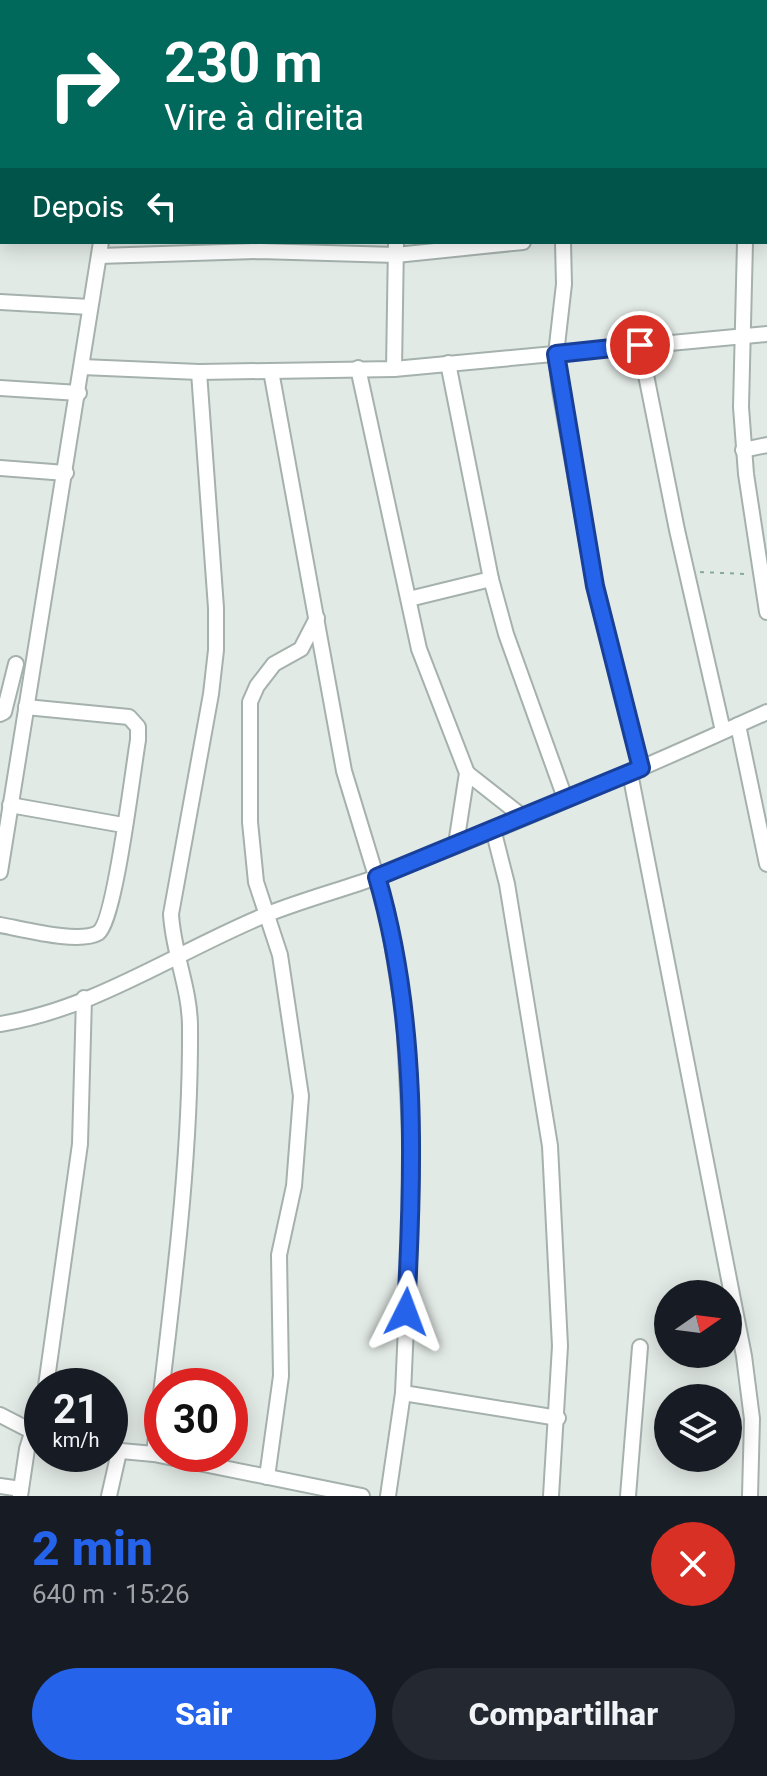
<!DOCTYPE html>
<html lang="pt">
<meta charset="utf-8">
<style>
:root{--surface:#171b24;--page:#242831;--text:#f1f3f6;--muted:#9ea1a6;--accent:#2563eb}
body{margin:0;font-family:Roboto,sans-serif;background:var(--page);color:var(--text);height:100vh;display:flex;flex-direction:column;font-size:30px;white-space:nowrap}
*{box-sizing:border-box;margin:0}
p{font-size:26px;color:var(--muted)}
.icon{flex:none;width:44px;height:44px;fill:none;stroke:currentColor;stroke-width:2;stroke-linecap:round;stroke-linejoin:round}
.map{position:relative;height:1496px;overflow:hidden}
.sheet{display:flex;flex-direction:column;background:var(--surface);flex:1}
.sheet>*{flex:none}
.banner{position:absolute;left:0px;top:0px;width:768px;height:244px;box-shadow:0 4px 20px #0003;background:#00695c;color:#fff;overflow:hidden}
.needle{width:52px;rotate:76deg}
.fabs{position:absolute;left:654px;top:1280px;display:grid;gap:16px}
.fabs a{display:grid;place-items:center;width:88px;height:88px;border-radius:50%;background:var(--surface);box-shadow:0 4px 20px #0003;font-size:40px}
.speed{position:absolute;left:24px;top:1368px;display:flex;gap:16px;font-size:40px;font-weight:700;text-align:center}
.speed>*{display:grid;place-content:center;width:104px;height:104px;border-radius:50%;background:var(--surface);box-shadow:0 4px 20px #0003;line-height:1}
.speed small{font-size:20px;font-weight:400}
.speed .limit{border:12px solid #d22;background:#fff;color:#111}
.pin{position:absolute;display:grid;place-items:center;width:68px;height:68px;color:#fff;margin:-34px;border:4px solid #fff;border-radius:50%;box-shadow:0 2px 8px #0007}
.me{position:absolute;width:88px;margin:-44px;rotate:3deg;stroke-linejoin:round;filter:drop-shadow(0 0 6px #0008)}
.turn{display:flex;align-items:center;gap:28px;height:168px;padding:0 32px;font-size:36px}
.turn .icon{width:104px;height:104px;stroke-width:2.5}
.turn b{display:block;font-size:56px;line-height:68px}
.then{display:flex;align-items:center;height:76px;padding:0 32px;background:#0003;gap:16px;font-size:30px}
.round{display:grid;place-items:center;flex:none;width:84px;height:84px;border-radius:42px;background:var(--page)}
.headline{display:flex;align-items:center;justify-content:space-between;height:136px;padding:0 32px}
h1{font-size:48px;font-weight:800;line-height:60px;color:var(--accent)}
.button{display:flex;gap:16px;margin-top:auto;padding:16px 32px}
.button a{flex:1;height:92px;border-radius:48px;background:var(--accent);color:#fff;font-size:32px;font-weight:800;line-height:92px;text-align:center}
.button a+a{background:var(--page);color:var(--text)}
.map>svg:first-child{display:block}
</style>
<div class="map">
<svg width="767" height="1496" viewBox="0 0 767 1496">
<rect width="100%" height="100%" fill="#e2eae6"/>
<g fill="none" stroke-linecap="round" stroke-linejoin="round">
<g stroke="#a5b1ad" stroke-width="18">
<g id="minor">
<path d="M550,0v2"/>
<path d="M139,2l1,-2"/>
<path d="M406,2v-2"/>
<path d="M702,2l15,-2"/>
<path d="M751,2v-2"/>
<path d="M0,9l2,1"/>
<path d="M0,98h2"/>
<path d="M766,111h1"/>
<path d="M0,197h2"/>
<path d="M766,224h1"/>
<path d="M563,242l1,42 -8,70 4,36 35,196 46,182"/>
<path d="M745,242l-4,165 5,67 21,138"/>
<path d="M99,256l160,-5 137,4 127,-13"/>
<path d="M0,302l90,5"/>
<path d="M640,345l37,185 46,201"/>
<path d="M448,363l43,216 15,55 59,164"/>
<path d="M82,367l117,5 195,-3 373,-35"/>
<path d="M358,368l61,281 48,124 -11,71"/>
<path d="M394,369l2,-127"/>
<path d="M271,371l73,400 43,141 17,105 8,151 -2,70 -7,155 -15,103"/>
<path d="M0,388l79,5"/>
<path d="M743,450l24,-5"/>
<path d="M0,468l66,5"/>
<path d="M409,599l82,-20"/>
<path d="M0,714l4,-2 12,-48"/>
<path d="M738,725l29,139"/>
<path d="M467,773l56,44"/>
<path d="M630,773l114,583 8,63 -2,77"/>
<path d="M10,805l113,20"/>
<path d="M493,829l14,55 43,262 10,200 -9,150"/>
<path d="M0,872l101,-630"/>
<path d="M0,925c23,4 79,19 98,8 17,-11 35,-164 40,-193v-13l-9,-10 -103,-10"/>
<path d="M0,1024c96,-15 179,-74 268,-110 35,-14 73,-24 109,-37 132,-51 262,-107 390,-165"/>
<path d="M46,1386l34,-242 4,-146"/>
<path d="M403,1393l155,25"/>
<path d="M0,1415l39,20"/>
<path d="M110,1450l44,4 208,42"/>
<path d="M154,1454c16,-142 37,-284 36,-427 0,-39 -17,-74 -19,-113l40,-220 5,-44v-42l-17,-236"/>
<path d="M267,1477l14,-101 -2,-121 15,-69 7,-90 -21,-141 -24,-73 -6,-60v-120l7,-16 17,-22 27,-15 16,-31"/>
<path d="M0,1486l21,3"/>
<path d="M20,1496l7,-47 15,-47"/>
<path d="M109,1496l10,-44"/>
<path d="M628,1496l12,-149"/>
</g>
</g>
<path stroke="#86aa9d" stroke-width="2" stroke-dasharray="4 6" stroke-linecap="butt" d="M700,572l45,2"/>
<use href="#minor" stroke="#fff" stroke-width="14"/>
</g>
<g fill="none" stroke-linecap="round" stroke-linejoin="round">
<g stroke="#184099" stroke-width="20">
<path id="route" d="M406,1312c8,-145 12,-295 -29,-435l264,-109 -46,-182 -39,-232 84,-9"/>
</g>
<use href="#route" stroke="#2563eb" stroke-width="14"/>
</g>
</svg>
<div class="fabs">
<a><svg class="needle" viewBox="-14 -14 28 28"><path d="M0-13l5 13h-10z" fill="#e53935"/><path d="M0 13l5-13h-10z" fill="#9ea1a6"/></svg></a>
<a><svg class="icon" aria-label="layers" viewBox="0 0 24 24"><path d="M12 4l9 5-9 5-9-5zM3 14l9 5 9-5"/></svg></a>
</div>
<div class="speed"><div>21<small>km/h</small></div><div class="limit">30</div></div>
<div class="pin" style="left:640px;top:345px;background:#d93025"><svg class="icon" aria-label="arrive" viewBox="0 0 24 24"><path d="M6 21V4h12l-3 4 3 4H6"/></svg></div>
<svg class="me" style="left:406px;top:1312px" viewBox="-20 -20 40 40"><path d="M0-17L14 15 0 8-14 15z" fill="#2563eb" stroke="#fff" stroke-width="4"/></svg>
<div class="banner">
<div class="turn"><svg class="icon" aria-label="right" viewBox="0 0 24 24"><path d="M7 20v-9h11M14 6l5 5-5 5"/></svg><div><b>230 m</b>Vire à direita</div></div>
<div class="then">Depois<svg class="icon" aria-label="left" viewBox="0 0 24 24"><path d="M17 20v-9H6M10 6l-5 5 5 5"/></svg></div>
</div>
</div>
<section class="sheet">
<div class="headline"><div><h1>2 min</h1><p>640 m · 15:26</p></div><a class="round" style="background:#d93025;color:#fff"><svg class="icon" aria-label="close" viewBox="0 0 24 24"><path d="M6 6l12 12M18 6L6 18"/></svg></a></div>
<div class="button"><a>Sair</a><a>Compartilhar</a></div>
</section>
